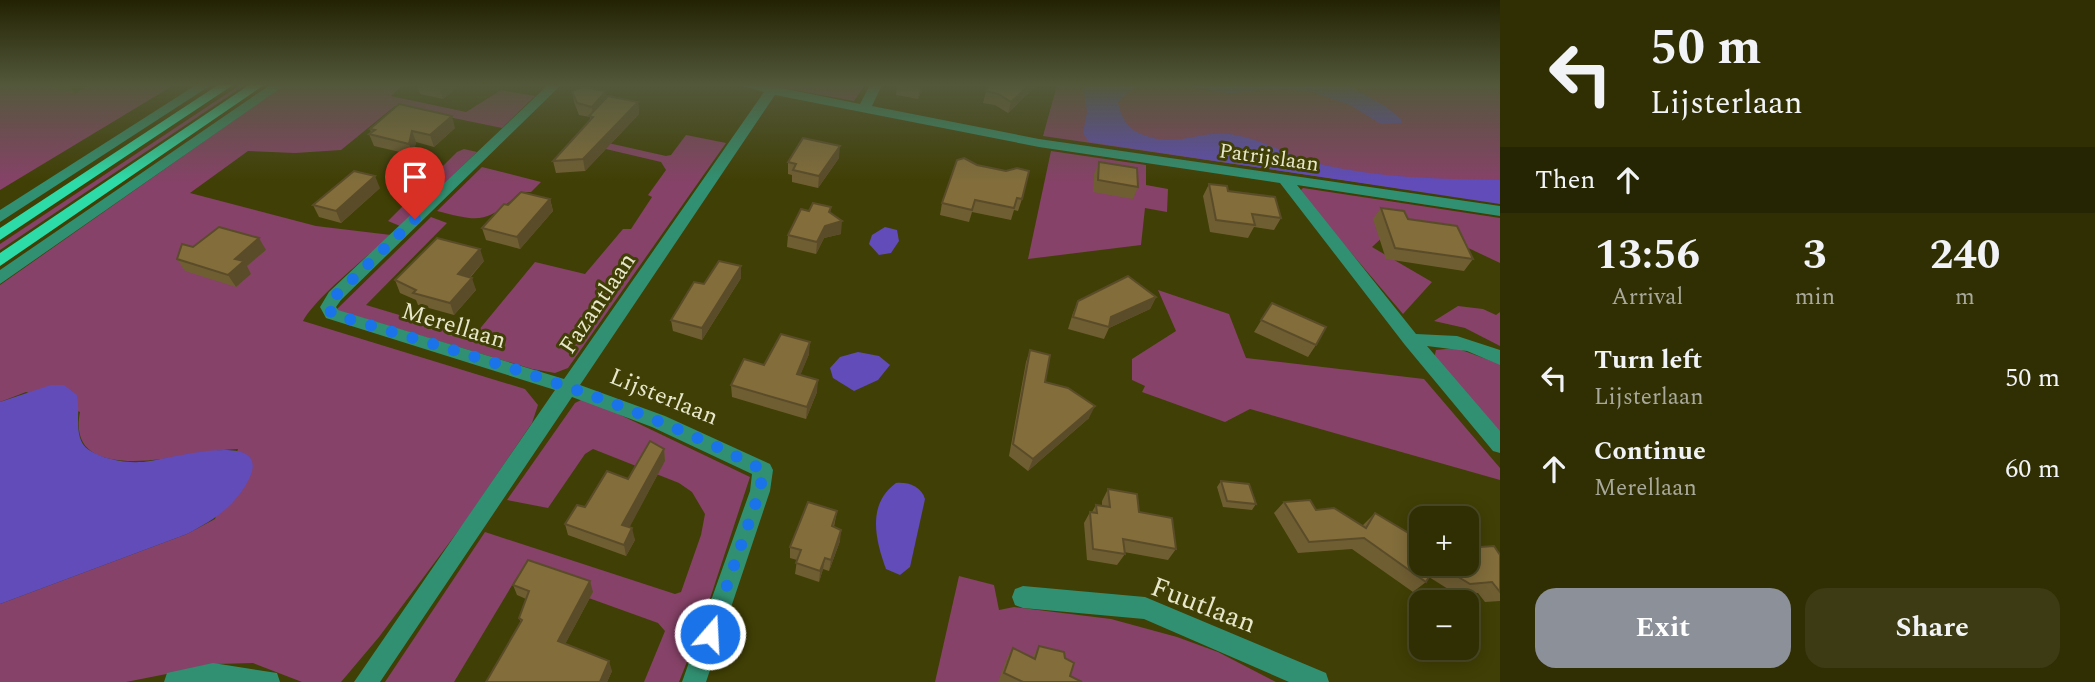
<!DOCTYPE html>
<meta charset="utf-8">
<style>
:root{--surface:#302f04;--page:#3c3b13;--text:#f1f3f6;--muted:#a8a99a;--line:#4b4a26;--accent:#8c9099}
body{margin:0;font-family:Spectral,serif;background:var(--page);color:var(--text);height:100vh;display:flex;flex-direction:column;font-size:26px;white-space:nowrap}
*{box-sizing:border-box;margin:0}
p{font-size:23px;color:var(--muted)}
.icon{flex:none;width:38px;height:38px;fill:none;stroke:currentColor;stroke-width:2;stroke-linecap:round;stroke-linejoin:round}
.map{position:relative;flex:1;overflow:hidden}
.panel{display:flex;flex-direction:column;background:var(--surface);width:595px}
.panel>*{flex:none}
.guide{background:#302f04;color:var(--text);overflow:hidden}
.buttons{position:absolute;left:1409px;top:506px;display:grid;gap:14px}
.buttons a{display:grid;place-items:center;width:70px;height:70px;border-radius:14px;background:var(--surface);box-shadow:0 4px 18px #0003,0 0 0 2px var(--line);font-size:35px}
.pin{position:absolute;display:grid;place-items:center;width:60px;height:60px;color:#fff;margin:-72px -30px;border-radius:50% 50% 50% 0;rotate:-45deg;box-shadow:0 0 7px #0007}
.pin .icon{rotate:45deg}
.me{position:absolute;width:77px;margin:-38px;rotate:19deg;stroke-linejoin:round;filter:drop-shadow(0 0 5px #0008)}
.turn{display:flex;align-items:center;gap:24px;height:147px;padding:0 35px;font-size:32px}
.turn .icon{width:91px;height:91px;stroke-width:2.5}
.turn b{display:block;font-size:49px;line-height:60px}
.then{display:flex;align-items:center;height:66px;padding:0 35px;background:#0003;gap:14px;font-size:26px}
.eta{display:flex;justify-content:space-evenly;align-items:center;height:119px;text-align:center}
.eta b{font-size:42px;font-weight:700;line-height:49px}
.button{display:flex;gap:14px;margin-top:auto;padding:14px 35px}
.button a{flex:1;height:80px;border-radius:21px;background:var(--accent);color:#fff;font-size:28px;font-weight:700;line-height:80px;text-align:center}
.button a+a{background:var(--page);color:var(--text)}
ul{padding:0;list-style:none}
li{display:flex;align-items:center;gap:21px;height:91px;padding:0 35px}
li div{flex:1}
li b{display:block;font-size:26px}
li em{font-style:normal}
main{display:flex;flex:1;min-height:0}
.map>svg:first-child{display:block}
</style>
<main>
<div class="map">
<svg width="1500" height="682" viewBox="0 0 1500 682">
<rect width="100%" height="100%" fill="#403f05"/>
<g fill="#864268">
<path d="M0,85h174l-174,105z"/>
<path d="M240,85h5l-245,165v-6z"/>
<path d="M284,85h119l-12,11 75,16 35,-22 34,6 -33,32 -107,-22 -54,44 -46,3 -47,-2 -58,42 126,33 75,9c-23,21 -75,62 -88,86l222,68 13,16 -6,18 -68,100 -85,114 -38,45h-39l-49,-19 -36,1 -91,18h-126v-78l187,-70 28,-15 23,-70c-40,0 -174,44 -158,-37l-54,-20 -26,10v-117z"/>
<path d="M766,85h99l-11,16z"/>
<path d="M1057,85h443v118l-457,-67z"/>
<path d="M686,135l40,8 -158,225 -13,5 -23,-4 -196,-59 95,-93 16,6 -81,82 107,32 62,-75 50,12 38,-45h8l21,-32 -4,-2 18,-25 -5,-8 -89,-21 5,-5 89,20 5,-1z"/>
<path d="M464,149l13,3 -77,74 -12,-5 69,-69z"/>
<path d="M1051,151l95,14v20l22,4 -1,23 -22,-4 -4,37 -113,14z"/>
<path d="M482,167l59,15 -10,10h-11c-33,32 -40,30 -83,19z"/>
<path d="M1303,188l197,30v45l-91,-43 -11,3 -26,24 60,35 -29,32 -96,-113 -7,-10z"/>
<path d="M1158,290l71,24 17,44 178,21 76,89v12l-250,-71 -25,13 -83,-30 3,-6 -13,-6v-21l44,-28z"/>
<path d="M1458,306l25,3 13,6 4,-3v34l-35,-18 -31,-7z"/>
<path d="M1456,348l44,16v78l-67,-79 3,-13z"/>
<path d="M585,398l165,79 -49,149 -22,56h-35l21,-51 -7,-8 -86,-31 -55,-15 -63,105h-69l100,-150 190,62 6,-2 20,-57 4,-21 -13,-22 -13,-9 -86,-34 -8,5 -37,54 -41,-8 68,-97z"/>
<path d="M959,576l35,9 5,25 15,-3 97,12 66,18 41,15 58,30h-341z"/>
</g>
<g fill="#614cb9">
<path d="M1083,85h63l-14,4 -14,13c3,14 8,26 23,32 38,16 59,-6 94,1 30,5 55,22 85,29 58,14 121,15 180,16v24l-411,-62 -6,-9 4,-21z"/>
<path d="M1181,85h166l38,21 16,13v4l-20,1 -31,-19 -41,-14 -41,-2 -37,5z"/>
<path d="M885,227l12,3 2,11 -8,12 -12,2 -10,-11 3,-9z"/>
<path d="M858,352l21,4 11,9 -12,15 -24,11 -21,-13 -3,-10 10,-11z"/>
<path d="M51,385h13l13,10c4,17 -5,44 12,55 13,9 36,13 52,12 20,0 139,-38 106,21 -15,26 -34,37 -60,51l-187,70v-202z"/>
<path d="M896,483c12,-1 25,3 29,16l-15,68 -10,8 -14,-6c-11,-30 -19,-65 10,-86z"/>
</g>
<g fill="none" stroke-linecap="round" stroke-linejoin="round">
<g fill="#319071" fill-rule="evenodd">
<path d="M196,85h15l-211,137v-12z"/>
<path d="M270,85h15l-285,199v-14z"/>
<path d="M548,85h13l-220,215 -5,7 2,3 226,69 200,-287 -25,-7 33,1 88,18 10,-19h12l-10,21 167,33 461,67v10l-203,-31 119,149 41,2 43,14v15l-33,-14 -40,-5 73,85v22l-7,-2 -88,-106 -125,-162 -241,-36 -264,-52 -195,290 85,31 105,48 3,6 -3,21 -64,191h-24l68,-191 2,-17 -100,-47 -80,-30 -192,285h-26l201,-292 -229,-72 -6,-11 9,-15z"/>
<path d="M1023,586l122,11 181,76 3,9h-40l-145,-63 -121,-11 -8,-3 -3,-8 3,-8z"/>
<path d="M213,663l64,10 3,9h-116l3,-9z"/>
</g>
<g fill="#2ddba8" fill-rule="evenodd">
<path d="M218,85h15l-233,155v-12z"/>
<path d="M249,85h15l-264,181v-13z"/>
</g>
</g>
<g fill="#705e33">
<path d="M46,85h43l-14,9z"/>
<path d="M417,85h43l-17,14 -23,-5z"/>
<path d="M897,85h27l-6,14 -22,-4z"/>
<path d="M1034,88l-26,25 -13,-8 -12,-2 3,-12z"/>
<path d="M572,91l66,11 1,12 -54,57 -29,2 -3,-12 37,-41v-3l-11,-2 -5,-13z"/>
<path d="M455,128l-21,19 -18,-5 -3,13 -39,-9 -5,-12 2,-1 -1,-4z"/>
<path d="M839,158l-21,30 -26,-6v-7l-4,-1v-12z"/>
<path d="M957,160l65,39 -4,12 -4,-1 -3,10 -39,-8 -3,10 -29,-7 2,-12z"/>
<path d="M1099,162l39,25 -5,12 -40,-7 1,-18z"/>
<path d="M1209,184l19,7 53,27 -7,12 -20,-3 -6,11 -38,-6 -7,-36z"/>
<path d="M380,188l-39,35 -22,-6 -6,-12z"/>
<path d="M550,199l3,12 -33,38 -34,-9 -4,-12 26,-23z"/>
<path d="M831,207l-1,6 11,21 -17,4 -8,16 -29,-7 1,-12 21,-24z"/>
<path d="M1381,208l27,11 65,40 -9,12 -78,-12 -13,-40z"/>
<path d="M193,247l73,3 -19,16 4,8 -15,13 -51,-16 -8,-12z"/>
<path d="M484,261l-14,17 6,12 -22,25 -36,-10 -2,-5 -16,-7 -5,-13z"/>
<path d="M741,266v12l-39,62 -29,-9 -2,-11 33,-36z"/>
<path d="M1156,297l-6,12 -41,19 -5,11 -36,-10 5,-16 5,-12z"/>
<path d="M1272,303l44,42 -8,12 -54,-25z"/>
<path d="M1030,350l15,32 44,36 -61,53 -19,-15 17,-94z"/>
<path d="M809,354l-9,21 17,17 -11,27 -74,-22 -1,-12 33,-20z"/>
<path d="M664,449l1,12 -36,66 6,13 -9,16 -58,-21 -3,-11 20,-17 43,-28z"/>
<path d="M1221,481l35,23 -4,6 -29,-3 -6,-20z"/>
<path d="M1108,489l31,23 37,37 -8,11 -44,-8 1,2 -8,11 -30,-5 -3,-37 6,-11h2l4,-7 6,1v-5z"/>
<path d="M1284,502l32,8 46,16 13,-13 46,51 79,-9v46l-15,1 -7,-9 -22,1 -27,-17 -3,5 -13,10 -61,-43 -54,4 -24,-40z"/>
<path d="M837,511l-3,16 6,14 -11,30 -6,-2 -4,13 -24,-8 2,-14 -7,-2v-11z"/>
<path d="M513,585l80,7 -28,52 47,27 -5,11h-121l35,-59 -2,-5 7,-19 -9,-4z"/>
<path d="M1039,646l31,30 12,6h-84l9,-24 6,-10 19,10z"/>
</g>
<g fill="#5b4c29">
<path d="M69,85h20l-14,9z"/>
<path d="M442,85h18l-17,14 -4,-11z"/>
<path d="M921,85h3l-6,14 2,-11z"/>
<path d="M1029,85h6l-1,3 -26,25 3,-11z"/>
<path d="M606,91l2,12 -14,15 -2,-11z"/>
<path d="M638,102l1,12 -54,57 -2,-12z"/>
<path d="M452,116l3,12 -21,19 -4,-12z"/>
<path d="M412,131l4,11 -3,13 -4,-11z"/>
<path d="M840,146l-1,12 -21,30 1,-12z"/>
<path d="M375,176l5,12 -39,35 -5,-12z"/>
<path d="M550,199l3,12 -33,38 -3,-12z"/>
<path d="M842,221l-1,13 -17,4 -8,16 1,-12 8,-16z"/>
<path d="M259,238l7,12 -19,16 4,8 -15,13 -8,-12 7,-16z"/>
<path d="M480,249l4,12 -22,25 -4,-12z"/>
<path d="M741,266v12l-39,62v-12z"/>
<path d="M472,278l4,12 -22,25 -4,-12z"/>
<path d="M1156,297l-6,12 -41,19 2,-11z"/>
<path d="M810,342l-1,12 -13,32 1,-12z"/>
<path d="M818,380l-1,12 -11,27 1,-12z"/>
<path d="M1095,406l-6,12 -61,53 5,-12z"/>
<path d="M664,449l1,12 -40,75 -3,-11z"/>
<path d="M632,528l3,12 -9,16 -2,-11z"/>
<path d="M841,530l-1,11 -11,30 2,-11z"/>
<path d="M825,558l-2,11 -4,13 1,-11z"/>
<path d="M590,581l3,11 -31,58 -4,-9z"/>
<path d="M609,661l3,10 -5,11h-7z"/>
</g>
<g fill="#826d3b" stroke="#5b4c29" stroke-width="2">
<path d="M429,85h13l-3,3z"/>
<path d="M908,85h13l-1,3z"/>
<path d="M988,85h41l-18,17 -13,-8 -12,-3z"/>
<path d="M583,87l23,4 -14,16 -15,-4 -5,-12z"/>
<path d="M608,96l30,6 -55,57 -30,2 40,-44 -4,-1z"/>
<path d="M399,104l53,12 -22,19 -18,-4 -3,13 -40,-10 6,-4 -5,-1z"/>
<path d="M803,138l37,8 -21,30 -26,-6 3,-6 -8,-2z"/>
<path d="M964,158l13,7 29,6 11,-3 12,3 -7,28 -5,-1 -3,10 -39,-8 -3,10 -30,-7 15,-43z"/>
<path d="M1099,162l38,6 1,19 -40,-7z"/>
<path d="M354,171l21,5 -39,35 -23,-6z"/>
<path d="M1209,184l18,2 1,5 47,6 6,21 -29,-4 3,11 -39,-5z"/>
<path d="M521,192l29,7 -33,38 -35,-9 22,-24 4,1z"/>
<path d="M813,203l18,4 -2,5 13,9 -17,5 -8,16 -29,-7 13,-26 8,2z"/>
<path d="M1381,208l23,3 4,8 49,7 16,33 -78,-11z"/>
<path d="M219,227l40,11 -24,21 9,2 -16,14 -51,-16 5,-15 11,3z"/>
<path d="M437,238l43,11 -22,25 14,4 -22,25 -37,-10 3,-3 -21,-10z"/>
<path d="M719,261l22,5 -39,62 -31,-8 23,-38 10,2z"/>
<path d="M1128,276l28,21 -45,20 -2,10 -36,-10 5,-16z"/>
<path d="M1272,303l54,24 -10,18 -55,-25z"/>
<path d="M781,334l29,8 -13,32 21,6 -11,27 -76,-22 13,-26 20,6z"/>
<path d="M1030,350l20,5 -5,27 23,6 27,18 -62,53 -20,-15z"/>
<path d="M650,441l14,8 -42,76 10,3 -8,17 -59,-21 12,-19 8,2 22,-36 21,8z"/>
<path d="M1221,481l28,3 7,20 -29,-3z"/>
<path d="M1108,489l29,5 2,18 33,6 4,31 -53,-10 2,15 -32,-5 -3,-37 7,1 -1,-8 14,2z"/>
<path d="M1310,500l6,10 18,-2 32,20 9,-15 32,19 6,-4 8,2v34h15l-10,18 -62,-44 -55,4 -25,-40z"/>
<path d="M808,502l29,9 -5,15 9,4 -10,30 -6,-2 -5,13 -24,-8 5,-13 -11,-3z"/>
<path d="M1494,546l6,9v37l-8,-10 -22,2 -33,-20h29v-16z"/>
<path d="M528,560l62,21 -32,60 51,20 -9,21h-114l36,-62 -3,-2 10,-27 -16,-6z"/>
<path d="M1039,646l25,6 1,6 9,5 -4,13 12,6h-59l-19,-9 9,-25 22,11z"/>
</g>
<linearGradient id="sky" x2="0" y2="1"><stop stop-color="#232303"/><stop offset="0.47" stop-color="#53583b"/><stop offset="1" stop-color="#53583b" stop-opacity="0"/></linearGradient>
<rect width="1500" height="181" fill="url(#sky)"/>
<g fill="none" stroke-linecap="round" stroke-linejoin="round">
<path stroke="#1a73e8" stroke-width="12" stroke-dasharray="0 21.6" d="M415,219l-80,77 -7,11 4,7c147,44 295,84 431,156l-3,21 -50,143"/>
</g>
<g text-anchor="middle" stroke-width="6" stroke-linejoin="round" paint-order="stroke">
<g font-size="21" fill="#e7e7cc" stroke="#403f05">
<text transform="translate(1269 157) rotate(8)" y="7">Patrijslaan</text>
</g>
<g font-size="24" fill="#e7e7cc" stroke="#403f05">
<text transform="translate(597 303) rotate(-56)" y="8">Fazantlaan</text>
<text transform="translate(454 325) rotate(17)" y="8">Merellaan</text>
<text transform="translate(664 396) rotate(22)" y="8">Lijsterlaan</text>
</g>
<g font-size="28" fill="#e7e7cc" stroke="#403f05">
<text transform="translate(1204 604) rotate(21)" y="10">Fuutlaan</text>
</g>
</g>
</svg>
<div class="buttons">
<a>+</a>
<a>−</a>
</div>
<div class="pin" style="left:415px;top:219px;background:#d93025"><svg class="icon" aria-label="arrive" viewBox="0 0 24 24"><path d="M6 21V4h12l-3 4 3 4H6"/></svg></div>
<svg class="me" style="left:710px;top:634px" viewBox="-20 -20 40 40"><circle r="17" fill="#1a73e8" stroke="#fff" stroke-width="3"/><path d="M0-11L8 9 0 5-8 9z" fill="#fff"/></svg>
</div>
<section class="panel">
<div class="guide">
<div class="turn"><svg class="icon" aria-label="left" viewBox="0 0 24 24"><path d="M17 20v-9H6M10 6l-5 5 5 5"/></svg><div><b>50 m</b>Lijsterlaan</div></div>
<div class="then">Then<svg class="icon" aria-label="ahead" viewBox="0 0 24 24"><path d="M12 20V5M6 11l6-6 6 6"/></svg></div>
</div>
<div class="eta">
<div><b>13:56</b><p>Arrival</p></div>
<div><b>3</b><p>min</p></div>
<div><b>240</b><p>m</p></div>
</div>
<ul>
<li><svg class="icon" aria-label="left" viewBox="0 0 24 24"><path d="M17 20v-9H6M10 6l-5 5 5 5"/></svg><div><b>Turn left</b><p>Lijsterlaan</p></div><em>50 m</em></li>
<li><svg class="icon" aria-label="ahead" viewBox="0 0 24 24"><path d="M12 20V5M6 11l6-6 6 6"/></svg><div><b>Continue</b><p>Merellaan</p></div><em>60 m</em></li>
</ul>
<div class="button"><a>Exit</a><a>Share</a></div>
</section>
</main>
